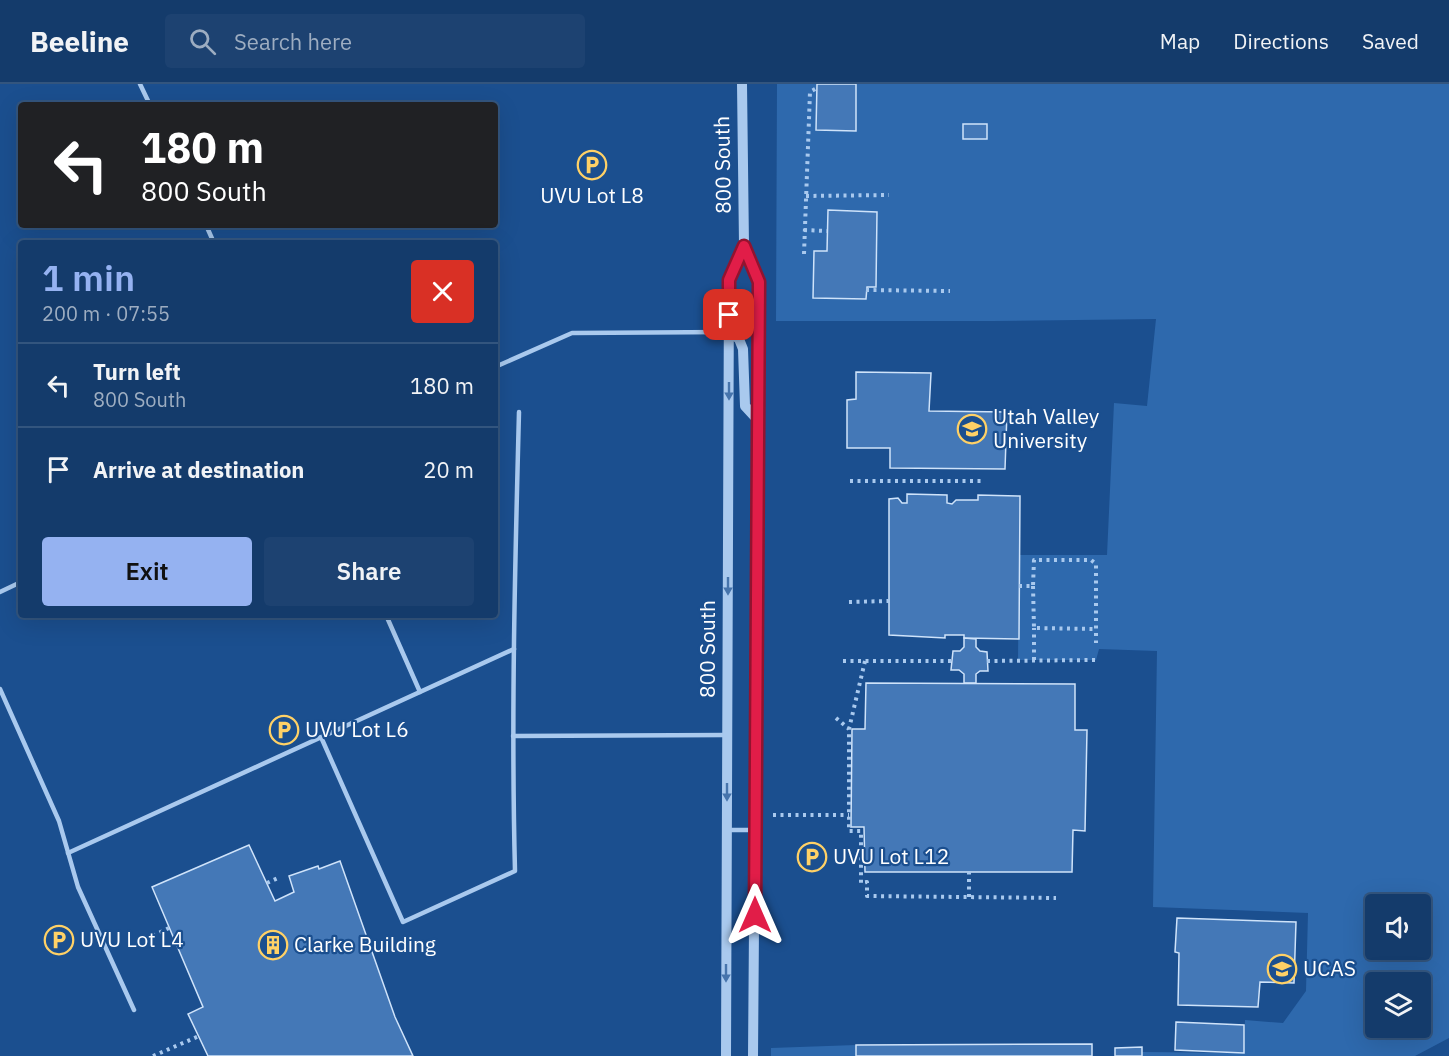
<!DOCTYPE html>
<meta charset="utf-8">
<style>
:root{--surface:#143b6b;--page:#1d4271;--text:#f1f3f6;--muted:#9dadc1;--line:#33557e;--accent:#95b2f1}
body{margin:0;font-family:"IBM Plex Sans",sans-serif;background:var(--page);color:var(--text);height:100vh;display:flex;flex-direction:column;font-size:22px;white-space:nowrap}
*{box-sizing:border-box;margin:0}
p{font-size:20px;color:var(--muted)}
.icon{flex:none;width:33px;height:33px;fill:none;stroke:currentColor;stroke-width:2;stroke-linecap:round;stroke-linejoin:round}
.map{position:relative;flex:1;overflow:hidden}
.drawer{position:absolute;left:18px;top:156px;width:480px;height:378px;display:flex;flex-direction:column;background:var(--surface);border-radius:6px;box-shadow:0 6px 24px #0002,0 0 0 2px var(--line)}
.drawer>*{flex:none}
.top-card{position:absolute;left:18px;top:18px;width:480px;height:126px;border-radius:6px;box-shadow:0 6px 24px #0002,0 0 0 2px var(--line);background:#202124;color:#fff;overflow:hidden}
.fabs{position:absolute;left:1365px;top:810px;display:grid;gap:12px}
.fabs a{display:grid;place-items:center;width:66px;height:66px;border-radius:6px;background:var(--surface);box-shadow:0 6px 24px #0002,0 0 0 2px var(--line);font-size:30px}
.pin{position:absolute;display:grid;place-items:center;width:51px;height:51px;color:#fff;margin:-26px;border-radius:12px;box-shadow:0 3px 9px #0006}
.me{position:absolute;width:66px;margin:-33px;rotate:0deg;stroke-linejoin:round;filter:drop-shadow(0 0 4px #0008)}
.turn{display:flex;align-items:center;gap:21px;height:126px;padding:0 24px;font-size:27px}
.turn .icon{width:78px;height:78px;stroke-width:2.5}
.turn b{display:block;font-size:42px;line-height:51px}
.round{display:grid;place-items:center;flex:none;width:63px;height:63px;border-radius:6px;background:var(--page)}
.summary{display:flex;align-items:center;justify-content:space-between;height:102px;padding:0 24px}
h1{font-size:36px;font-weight:600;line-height:45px;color:var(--accent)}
.cta{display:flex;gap:12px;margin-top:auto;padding:12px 24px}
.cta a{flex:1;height:69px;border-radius:6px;background:var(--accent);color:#111;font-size:24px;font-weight:600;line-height:69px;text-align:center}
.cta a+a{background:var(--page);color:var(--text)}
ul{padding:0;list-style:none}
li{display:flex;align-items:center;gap:18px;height:84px;padding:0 24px;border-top:2px solid var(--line)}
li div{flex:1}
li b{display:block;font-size:22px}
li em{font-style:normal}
header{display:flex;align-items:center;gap:36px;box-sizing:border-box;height:84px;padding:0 30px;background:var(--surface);border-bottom:2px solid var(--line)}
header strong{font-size:28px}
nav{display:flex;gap:33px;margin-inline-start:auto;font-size:21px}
.search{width:420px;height:54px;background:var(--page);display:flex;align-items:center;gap:15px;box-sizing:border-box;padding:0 21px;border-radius:6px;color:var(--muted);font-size:22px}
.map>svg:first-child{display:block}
</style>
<header>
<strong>Beeline</strong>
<div class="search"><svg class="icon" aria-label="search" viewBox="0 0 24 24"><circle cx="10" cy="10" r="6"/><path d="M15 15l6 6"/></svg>Search here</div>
<nav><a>Map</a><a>Directions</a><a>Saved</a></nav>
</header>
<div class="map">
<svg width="1449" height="972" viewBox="0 0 1449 972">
<rect width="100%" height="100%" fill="#1b4f8f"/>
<g fill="#2e69ad" fill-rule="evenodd">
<path d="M777,0h672v954l-34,18h-273v-4l102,1 1,-33 38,3 23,-32 2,-78 -155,-6 4,-256 -58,-2 -3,11h-78l1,-105h88l7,-152 33,3 9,-87 -165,2h-215zM1376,820h44v46h-44zM1376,898h44v46h-44z"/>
<path d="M856,961v11h-85v-8z"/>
</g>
<g fill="#4478b7" stroke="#cfe3fa" stroke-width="1.5">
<path d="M817,0h39v47l-40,-1z"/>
<rect x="963" y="40" width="24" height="15"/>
<path d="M828,126l49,2 -1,75h-9l-1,12 -53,-1 1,-47h13z"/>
<path d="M856,288l75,1 -2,38 78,1 -2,57 -115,-1v-20h-43v-48l9,-1z"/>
<path d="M907,410l40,1v8l5,1 4,-4h22v-5l42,1 -1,143 -55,-1v-3h-19v3l-56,-3v-136l9,-1 4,5h5z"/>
<path d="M964,554l12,1v8l4,4 7,1 1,19h-8l-4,3v9h-12v-9l-5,-4h-8l2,-19h7l4,-4z"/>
<path d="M866,599l209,1v46h12l-2,101 -12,-1 -1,42h-207l-1,-45h-13l1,-98h13z"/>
<path d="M249,761l26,56 19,-9 -5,-16 29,-10 1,3 21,-8 55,156 18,39h-205l-20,-42 15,-7 -51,-120z"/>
<path d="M1177,834l119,4 -2,61 -34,-1 -2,25 -80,-2 1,-52 -4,-1z"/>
<path d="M1176,938l68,3v28l-69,-3z"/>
<path d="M1092,960v12h-236v-11z"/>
<path d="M1142,963v9h-27v-8z"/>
</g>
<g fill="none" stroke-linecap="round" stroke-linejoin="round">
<g stroke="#a9c9ee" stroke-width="4" stroke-dasharray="3 4.5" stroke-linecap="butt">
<path d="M806,112l83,-1"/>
<path d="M804,146l23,1"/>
<path d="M804,170l6,-162 7,-4"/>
<path d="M866,206l84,1"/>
<path d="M850,397h132"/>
<path d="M1019,502h14l1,-26h57l5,4v79"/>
<path d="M1033,502l1,42 62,1"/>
<path d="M849,518l40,-1"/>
<path d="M1034,576v-32"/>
<path d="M843,577h109"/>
<path d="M865,577l-16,68v102h12v52l6,-1v14l189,2"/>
<path d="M987,577l109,-1"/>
<path d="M836,634l13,11"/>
<path d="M773,731h76"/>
<path d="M267,799l11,-5"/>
<path d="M969,813v-25"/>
<path d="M146,855l23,-11"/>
<path d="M153,972l46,-20"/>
</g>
<g stroke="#a9c9ee" stroke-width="4.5">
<path d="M140,0l10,21"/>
<path d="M206,141l8,18"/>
<path d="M495,283l77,-34 156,-1"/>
<path d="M0,508l21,-10"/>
<path d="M386,531l34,77"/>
<path d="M0,605l59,132 19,66 56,123"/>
<path d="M513,652l214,-1"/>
<path d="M321,653l82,185 112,-51c-4,-153 0,-306 4,-459"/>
<path d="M728,746h27"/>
<path d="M68,769l446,-204"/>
</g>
<g stroke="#a9c9ee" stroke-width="10">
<path d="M742,0l2,161 15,37 -6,774"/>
<path d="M729,248l10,7 4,10 2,57 12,13"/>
<path d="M726,972l3,-776 15,-35"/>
</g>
</g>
<defs><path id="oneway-solid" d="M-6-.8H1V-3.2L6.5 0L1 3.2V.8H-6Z" transform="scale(1.5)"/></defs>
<g fill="#4674ac">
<use href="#oneway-solid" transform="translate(729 307) rotate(90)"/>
<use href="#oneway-solid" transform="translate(728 502) rotate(90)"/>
<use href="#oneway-solid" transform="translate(727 708) rotate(90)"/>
<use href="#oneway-solid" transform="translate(726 889) rotate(90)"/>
</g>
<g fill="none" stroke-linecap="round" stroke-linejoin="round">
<g stroke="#92132f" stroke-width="15">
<path id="route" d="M729,231v-35l15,-34 15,36 -4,633"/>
</g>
<use href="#route" stroke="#e11d48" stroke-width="10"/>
</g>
<defs>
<g id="parking-ring" transform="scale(1.5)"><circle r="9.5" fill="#1b4f8f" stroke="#ffd166" stroke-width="1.5"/><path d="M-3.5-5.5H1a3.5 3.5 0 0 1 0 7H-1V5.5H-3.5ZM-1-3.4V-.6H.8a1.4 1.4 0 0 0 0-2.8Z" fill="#ffd166"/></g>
<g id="university-ring" transform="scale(1.5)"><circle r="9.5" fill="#1b4f8f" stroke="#ffd166" stroke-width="1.5"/><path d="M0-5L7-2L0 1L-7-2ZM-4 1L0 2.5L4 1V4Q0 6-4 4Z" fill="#ffd166"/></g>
<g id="building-ring" transform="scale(1.5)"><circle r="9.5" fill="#1b4f8f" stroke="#ffd166" stroke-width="1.5"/><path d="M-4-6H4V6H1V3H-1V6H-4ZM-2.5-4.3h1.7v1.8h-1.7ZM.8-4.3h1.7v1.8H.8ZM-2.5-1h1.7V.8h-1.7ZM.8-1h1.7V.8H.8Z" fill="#ffd166"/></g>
<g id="school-ring" transform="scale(1.5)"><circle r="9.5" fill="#1b4f8f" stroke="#ffd166" stroke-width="1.5"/><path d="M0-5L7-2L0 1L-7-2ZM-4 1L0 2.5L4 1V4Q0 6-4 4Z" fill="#ffd166"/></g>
</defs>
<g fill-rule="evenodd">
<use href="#parking-ring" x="592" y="81"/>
<use href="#university-ring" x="972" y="345"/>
<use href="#parking-ring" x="284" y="646"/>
<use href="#parking-ring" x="812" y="773"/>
<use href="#parking-ring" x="59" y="856"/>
<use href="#building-ring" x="273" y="861"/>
<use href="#school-ring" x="1282" y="885"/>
</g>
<g text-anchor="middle" stroke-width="4.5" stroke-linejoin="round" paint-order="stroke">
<g font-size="21" fill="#fff" stroke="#1b4f8f">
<text transform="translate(723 81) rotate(-91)" y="7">800 South</text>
<text transform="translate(708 565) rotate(-90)" y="7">800 South</text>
</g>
<g font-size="21" fill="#fff" stroke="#1b4f8f" text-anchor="start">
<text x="592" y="119" text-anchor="middle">UVU Lot L8</text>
<text x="993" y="340">Utah Valley<tspan x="993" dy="24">University</tspan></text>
<text x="305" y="653">UVU Lot L6</text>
<text x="833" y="780">UVU Lot L12</text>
<text x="80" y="863">UVU Lot L4</text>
<text x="294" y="868">Clarke Building</text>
<text x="1303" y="892">UCAS</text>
</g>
</g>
</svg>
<div class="fabs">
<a><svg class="icon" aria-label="sound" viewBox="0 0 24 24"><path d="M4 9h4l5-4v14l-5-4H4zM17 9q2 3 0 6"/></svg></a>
<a><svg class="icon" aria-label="layers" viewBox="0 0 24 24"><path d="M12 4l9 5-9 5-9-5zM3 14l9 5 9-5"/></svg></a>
</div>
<div class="pin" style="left:729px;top:231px;background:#d93025"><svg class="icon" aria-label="arrive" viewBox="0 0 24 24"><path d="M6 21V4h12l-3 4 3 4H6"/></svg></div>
<svg class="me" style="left:755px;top:831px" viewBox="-20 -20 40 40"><path d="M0-17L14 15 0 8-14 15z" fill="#e11d48" stroke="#fff" stroke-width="4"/></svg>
<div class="top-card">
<div class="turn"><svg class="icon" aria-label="left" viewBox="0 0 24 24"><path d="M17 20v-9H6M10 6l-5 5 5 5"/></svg><div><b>180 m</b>800 South</div></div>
</div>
<section class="drawer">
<div class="summary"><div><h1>1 min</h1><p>200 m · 07:55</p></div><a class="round" style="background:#d93025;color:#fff"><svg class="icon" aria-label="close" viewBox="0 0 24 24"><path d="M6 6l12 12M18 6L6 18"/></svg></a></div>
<ul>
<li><svg class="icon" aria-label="left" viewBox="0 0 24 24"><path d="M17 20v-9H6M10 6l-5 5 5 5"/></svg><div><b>Turn left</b><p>800 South</p></div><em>180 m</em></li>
<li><svg class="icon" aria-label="arrive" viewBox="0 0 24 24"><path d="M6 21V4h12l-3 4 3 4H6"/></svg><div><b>Arrive at destination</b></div><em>20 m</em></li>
</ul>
<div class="cta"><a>Exit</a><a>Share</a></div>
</section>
</div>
